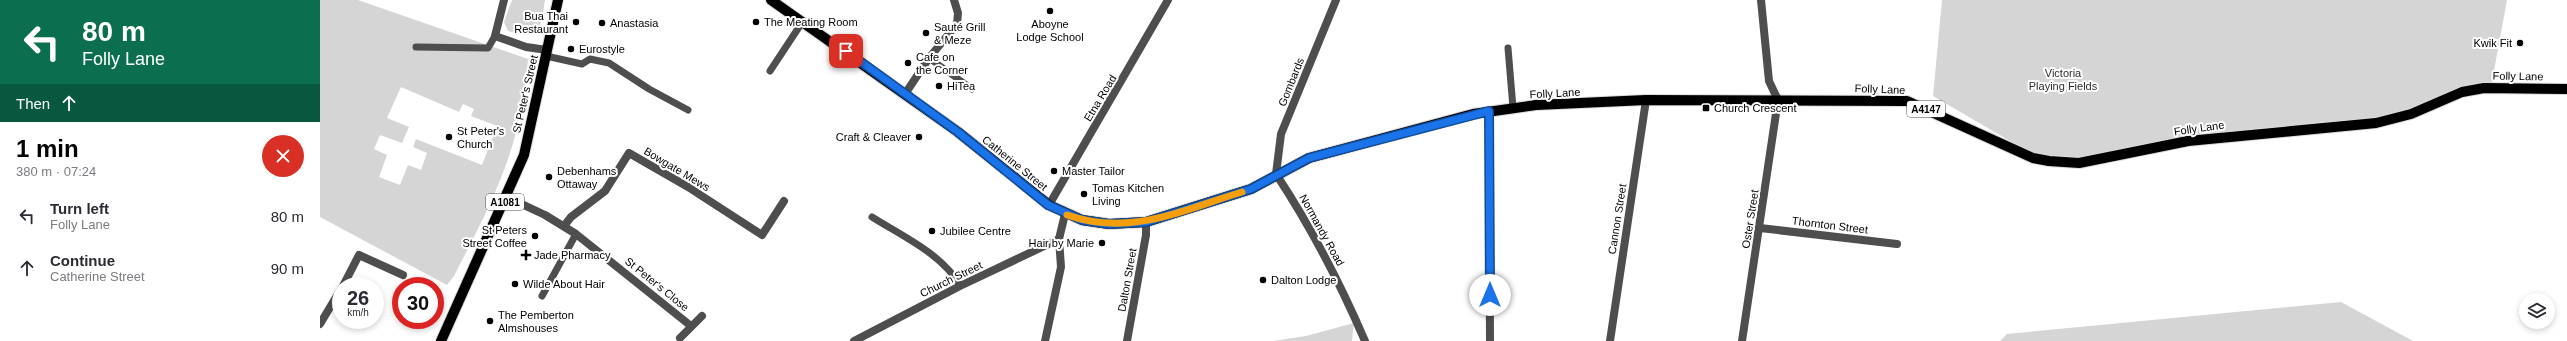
<!DOCTYPE html>
<meta charset="utf-8">
<style>
:root{--surface:#fff;--page:#f2f2f3;--text:#2b2b33;--muted:#7c7c81;--accent:#000}
body{margin:0;font-family:Arial,sans-serif;background:var(--page);color:var(--text);height:100vh;display:flex;flex-direction:column;font-size:15px;white-space:nowrap}
*{box-sizing:border-box;margin:0}
p{font-size:13px;color:var(--muted)}
.icon{flex:none;width:22px;height:22px;fill:none;stroke:currentColor;stroke-width:2;stroke-linecap:round;stroke-linejoin:round}
.map{position:relative;flex:1;overflow:hidden}
.sheet{display:flex;flex-direction:column;background:var(--surface);width:320px}
.sheet>*{flex:none}
.hud{background:#0b6e4f;color:#fff;overflow:hidden}
.fabs{position:absolute;left:2199px;top:293px;display:grid;gap:8px}
.fabs a{display:grid;place-items:center;width:36px;height:36px;border-radius:50%;background:var(--surface);box-shadow:0 2px 6px #0003;font-size:20px}
.speed{position:absolute;left:12px;top:277px;display:flex;gap:8px;font-size:20px;font-weight:700;text-align:center}
.speed>*{display:grid;place-content:center;width:52px;height:52px;border-radius:50%;background:var(--surface);box-shadow:0 2px 6px #0003;line-height:1}
.speed small{font-size:10px;font-weight:400}
.speed .limit{border:6px solid #d22;background:#fff;color:#111}
.pin{position:absolute;display:grid;place-items:center;width:34px;height:34px;color:#fff;margin:-17px;border-radius:8px;box-shadow:0 2px 6px #0006}
.me{position:absolute;width:44px;margin:-22px;rotate:0deg;stroke-linejoin:round;filter:drop-shadow(0 0 3px #0008)}
.turn{display:flex;align-items:center;gap:14px;height:84px;padding:0 16px;font-size:18px}
.turn .icon{width:52px;height:52px;stroke-width:2.5}
.turn b{display:block;font-size:28px;line-height:34px}
.then{display:flex;align-items:center;height:38px;padding:0 16px;background:#0003;gap:8px;font-size:15px}
.round{display:grid;place-items:center;flex:none;width:42px;height:42px;border-radius:21px;background:var(--page)}
.headline{display:flex;align-items:center;justify-content:space-between;height:68px;padding:0 16px}
h1{font-size:24px;font-weight:700;line-height:30px;color:var(--accent)}
ul{padding:0;list-style:none}
li{display:flex;align-items:center;gap:12px;height:52px;padding:0 16px}
li div{flex:1}
li b{display:block;font-size:15px}
li em{font-style:normal}
main{display:flex;flex:1;min-height:0}
.map>svg:first-child{display:block}
</style>
<main>
<section class="sheet">
<div class="hud">
<div class="turn"><svg class="icon" aria-label="left" viewBox="0 0 24 24"><path d="M17 20v-9H6M10 6l-5 5 5 5"/></svg><div><b>80 m</b>Folly Lane</div></div>
<div class="then">Then<svg class="icon" aria-label="ahead" viewBox="0 0 24 24"><path d="M12 20V5M6 11l6-6 6 6"/></svg></div>
</div>
<div class="headline"><div><h1>1 min</h1><p>380 m · 07:24</p></div><a class="round" style="background:#d93025;color:#fff"><svg class="icon" aria-label="close" viewBox="0 0 24 24"><path d="M6 6l12 12M18 6L6 18"/></svg></a></div>
<ul>
<li><svg class="icon" aria-label="left" viewBox="0 0 24 24"><path d="M17 20v-9H6M10 6l-5 5 5 5"/></svg><div><b>Turn left</b><p>Folly Lane</p></div><em>80 m</em></li>
<li><svg class="icon" aria-label="ahead" viewBox="0 0 24 24"><path d="M12 20V5M6 11l6-6 6 6"/></svg><div><b>Continue</b><p>Catherine Street</p></div><em>90 m</em></li>
</ul>
</section>
<div class="map">
<svg width="2247" height="341" viewBox="0 0 2247 341">
<rect width="100%" height="100%" fill="#fff"/>
<g fill="#d5d5d5" fill-rule="evenodd">
<path d="M0,0h38l170,59c-6,87 -35,141 -74,217l-7,9 -127,-68zM81,87l58,25 4,-8 11,5 -3,7 26,10 -15,39 -66,-26 -3,8 14,6 -6,17 -13,-5 -8,20 -21,-8 8,-22 -13,-6 6,-14 22,8 7,-16 -22,-9z"/>
<path d="M192,0h33c-5,29 -3,42 -37,31l-4,-9z"/>
<path d="M1622,0h565l-16,87 -115,34 -311,39 -31,-5 -101,-59z"/>
<path d="M2021,302l72,39h-413l7,-7z"/>
<path d="M1034,323l-2,18h-79l33,-5z"/>
</g>
<g fill="none" stroke-linecap="round" stroke-linejoin="round">
<g stroke="#dbdbdb" stroke-width="12">
<g id="primary">
<path d="M451,0l187,132 91,73 33,15 27,4 37,-2 105,-33 58,-31 164,-44 63,-9 110,-5 261,1 126,57 16,3 30,2 109,-22 188,-18 35,-9 51,-22 22,-4 83,1"/>
<path d="M121,341l83,-186 34,-155"/>
</g>
</g>
<g stroke="#4e4e4e" stroke-width="7">
<path d="M96,47l72,1 7,-12"/>
<path d="M1188,48l5,60"/>
<path d="M226,56l36,8 8,-5 19,4 40,26 39,21"/>
<path d="M609,58l43,31"/>
<path d="M450,71l33,-50"/>
<path d="M552,217c30,19 72,38 88,69"/>
<path d="M222,296l34,-62"/>
</g>
<g stroke="#4e4e4e" stroke-width="8">
<path d="M184,0l-9,36 31,11 21,3"/>
<path d="M1016,0l-55,134 -5,40c35,53 64,109 89,167"/>
<path d="M585,94l24,-36 28,-34 1,-11 -4,-13"/>
<path d="M1169,111l1,230"/>
<path d="M187,197l38,18 31,19 115,92"/>
<path d="M729,205l119,-205"/>
<path d="M244,226l7,-9 34,-26 24,-38 59,34 74,48 22,-34"/>
<path d="M1440,228l137,16"/>
<path d="M23,286l16,-31 44,20"/>
<path d="M0,324l21,-35"/>
<path d="M360,338l22,-22"/>
<path d="M534,341l106,-55 99,-47"/>
<path d="M725,341l16,-74 -2,-28 6,-25"/>
<path d="M807,341l19,-106v-13"/>
<path d="M1290,341l36,-241"/>
<path d="M1422,341l36,-241 -9,-19 -8,-81"/>
</g>
<use href="#primary" stroke="#000" stroke-width="10"/>
</g>
<g fill="none" stroke-linecap="round" stroke-linejoin="round">
<g stroke="#114b97" stroke-width="10">
<path id="route" d="M526,51l112,81 90,73 34,15 27,4 37,-2 105,-33 58,-31 180,-47 1,184"/>
</g>
<use href="#route" stroke="#1a73e8" stroke-width="7"/>
<path stroke="#f59e0b" stroke-width="7" d="M747,215c63,22 115,-5 175,-23"/>
</g>
<g fill="#000" stroke="#fff" stroke-width="1.5">
<circle cx="730" cy="11" r="4"/>
<circle cx="256" cy="22" r="4"/>
<circle cx="436" cy="22" r="4"/>
<circle cx="282" cy="23" r="4"/>
<circle cx="606" cy="33" r="4"/>
<circle cx="2200" cy="43" r="4"/>
<circle cx="251" cy="49" r="4"/>
<circle cx="588" cy="63" r="4"/>
<circle cx="619" cy="86" r="4"/>
<rect x="1382" y="104" width="8" height="8" rx="2"/>
<circle cx="129" cy="137" r="4"/>
<circle cx="599" cy="137" r="4"/>
<circle cx="734" cy="171" r="4"/>
<circle cx="229" cy="177" r="4"/>
<circle cx="764" cy="194" r="4"/>
<circle cx="612" cy="231" r="4"/>
<circle cx="215" cy="236" r="4"/>
<circle cx="782" cy="243" r="4"/>
<path d="M204 249h4v4h4v4h-4v4h-4v-4h-4v-4h4z"/>
<circle cx="943" cy="280" r="4"/>
<circle cx="195" cy="284" r="4"/>
<circle cx="170" cy="321" r="4"/>
</g>
<g text-anchor="middle" stroke-width="4" stroke-linejoin="round" paint-order="stroke">
<g fill="#fff" stroke="#4c4c4c" stroke-width="1">
<rect x="1587" y="101" width="38" height="16" rx="3"/>
<rect x="166" y="194" width="38" height="16" rx="3"/>
</g>
<g font-size="10" font-weight="bold" fill="#000">
<text x="1606" y="113">A4147</text>
<text x="185" y="206">A1081</text>
</g>
<g font-size="11" fill="#000" stroke="#fff" text-anchor="start">
<text x="248" y="20" text-anchor="end">Bua Thai<tspan x="248" dy="13">Restaurant</tspan></text>
<text x="444" y="26">The Meating Room</text>
<text x="290" y="27">Anastasia</text>
<text x="730" y="28" text-anchor="middle">Aboyne<tspan x="730" dy="13">Lodge School</tspan></text>
<text x="614" y="31">Sauté Grill<tspan x="614" dy="13">&amp; Meze</tspan></text>
<text x="2192" y="47" text-anchor="end">Kwik Fit</text>
<text x="259" y="53">Eurostyle</text>
<text x="596" y="61">Cafe on<tspan x="596" dy="13">the Corner</tspan></text>
<text x="627" y="90">HiTea</text>
<text x="1394" y="112">Church Crescent</text>
<text x="137" y="135">St Peter's<tspan x="137" dy="13">Church</tspan></text>
<text x="591" y="141" text-anchor="end">Craft &amp; Cleaver</text>
<text x="237" y="175">Debenhams<tspan x="237" dy="13">Ottaway</tspan></text>
<text x="742" y="175">Master Tailor</text>
<text x="772" y="192">Tomas Kitchen<tspan x="772" dy="13">Living</tspan></text>
<text x="207" y="234" text-anchor="end">St Peters<tspan x="207" dy="13">Street Coffee</tspan></text>
<text x="620" y="235">Jubilee Centre</text>
<text x="774" y="247" text-anchor="end">Hair by Marie</text>
<text x="214" y="259">Jade Pharmacy</text>
<text x="951" y="284">Dalton Lodge</text>
<text x="203" y="288">Wilde About Hair</text>
<text x="178" y="319">The Pemberton<tspan x="178" dy="13">Almshouses</tspan></text>
</g>
<g font-size="11" fill="#2c2c2c" stroke="#fff">
<text x="1743" y="77">Victoria<tspan x="1743" dy="13">Playing Fields</tspan></text>
</g>
<g font-size="11" fill="#000" stroke="#fff">
<text transform="translate(2198 76) rotate(1)" y="4">Folly Lane</text>
<text transform="translate(971 82) rotate(-68)" y="4">Gombards</text>
<text transform="translate(1560 89) rotate(2)" y="4">Folly Lane</text>
<text transform="translate(1235 93) rotate(-3)" y="4">Folly Lane</text>
<text transform="translate(205 94) rotate(-77)" y="4">St Peter's Street</text>
<text transform="translate(780 98) rotate(-59)" y="4">Etna Road</text>
<text transform="translate(1879 128) rotate(-8)" y="4">Folly Lane</text>
<text transform="translate(695 163) rotate(39)" y="4">Catherine Street</text>
<text transform="translate(357 169) rotate(31)" y="4">Bowgate Mews</text>
<text transform="translate(1297 219) rotate(-81)" y="4">Cannon Street</text>
<text transform="translate(1430 219) rotate(-81)" y="4">Oster Street</text>
<text transform="translate(1510 225) rotate(7)" y="4">Thornton Street</text>
<text transform="translate(1002 230) rotate(61)" y="4">Normandy Road</text>
<text transform="translate(631 279) rotate(-26)" y="4">Church Street</text>
<text transform="translate(807 280) rotate(-80)" y="4">Dalton Street</text>
<text transform="translate(337 284) rotate(39)" y="4">St Peter's Close</text>
</g>
</g>
</svg>
<div class="fabs">
<a><svg class="icon" aria-label="layers" viewBox="0 0 24 24"><path d="M12 4l9 5-9 5-9-5zM3 14l9 5 9-5"/></svg></a>
</div>
<div class="speed"><div>26<small>km/h</small></div><div class="limit">30</div></div>
<div class="pin" style="left:526px;top:51px;background:#d93025"><svg class="icon" aria-label="arrive" viewBox="0 0 24 24"><path d="M6 21V4h12l-3 4 3 4H6"/></svg></div>
<svg class="me" style="left:1170px;top:295px" viewBox="-20 -20 40 40"><circle r="19" fill="#fff"/><path d="M0-13L10 11 0 6-10 11z" fill="#1a73e8"/></svg>
</div>
</main>
